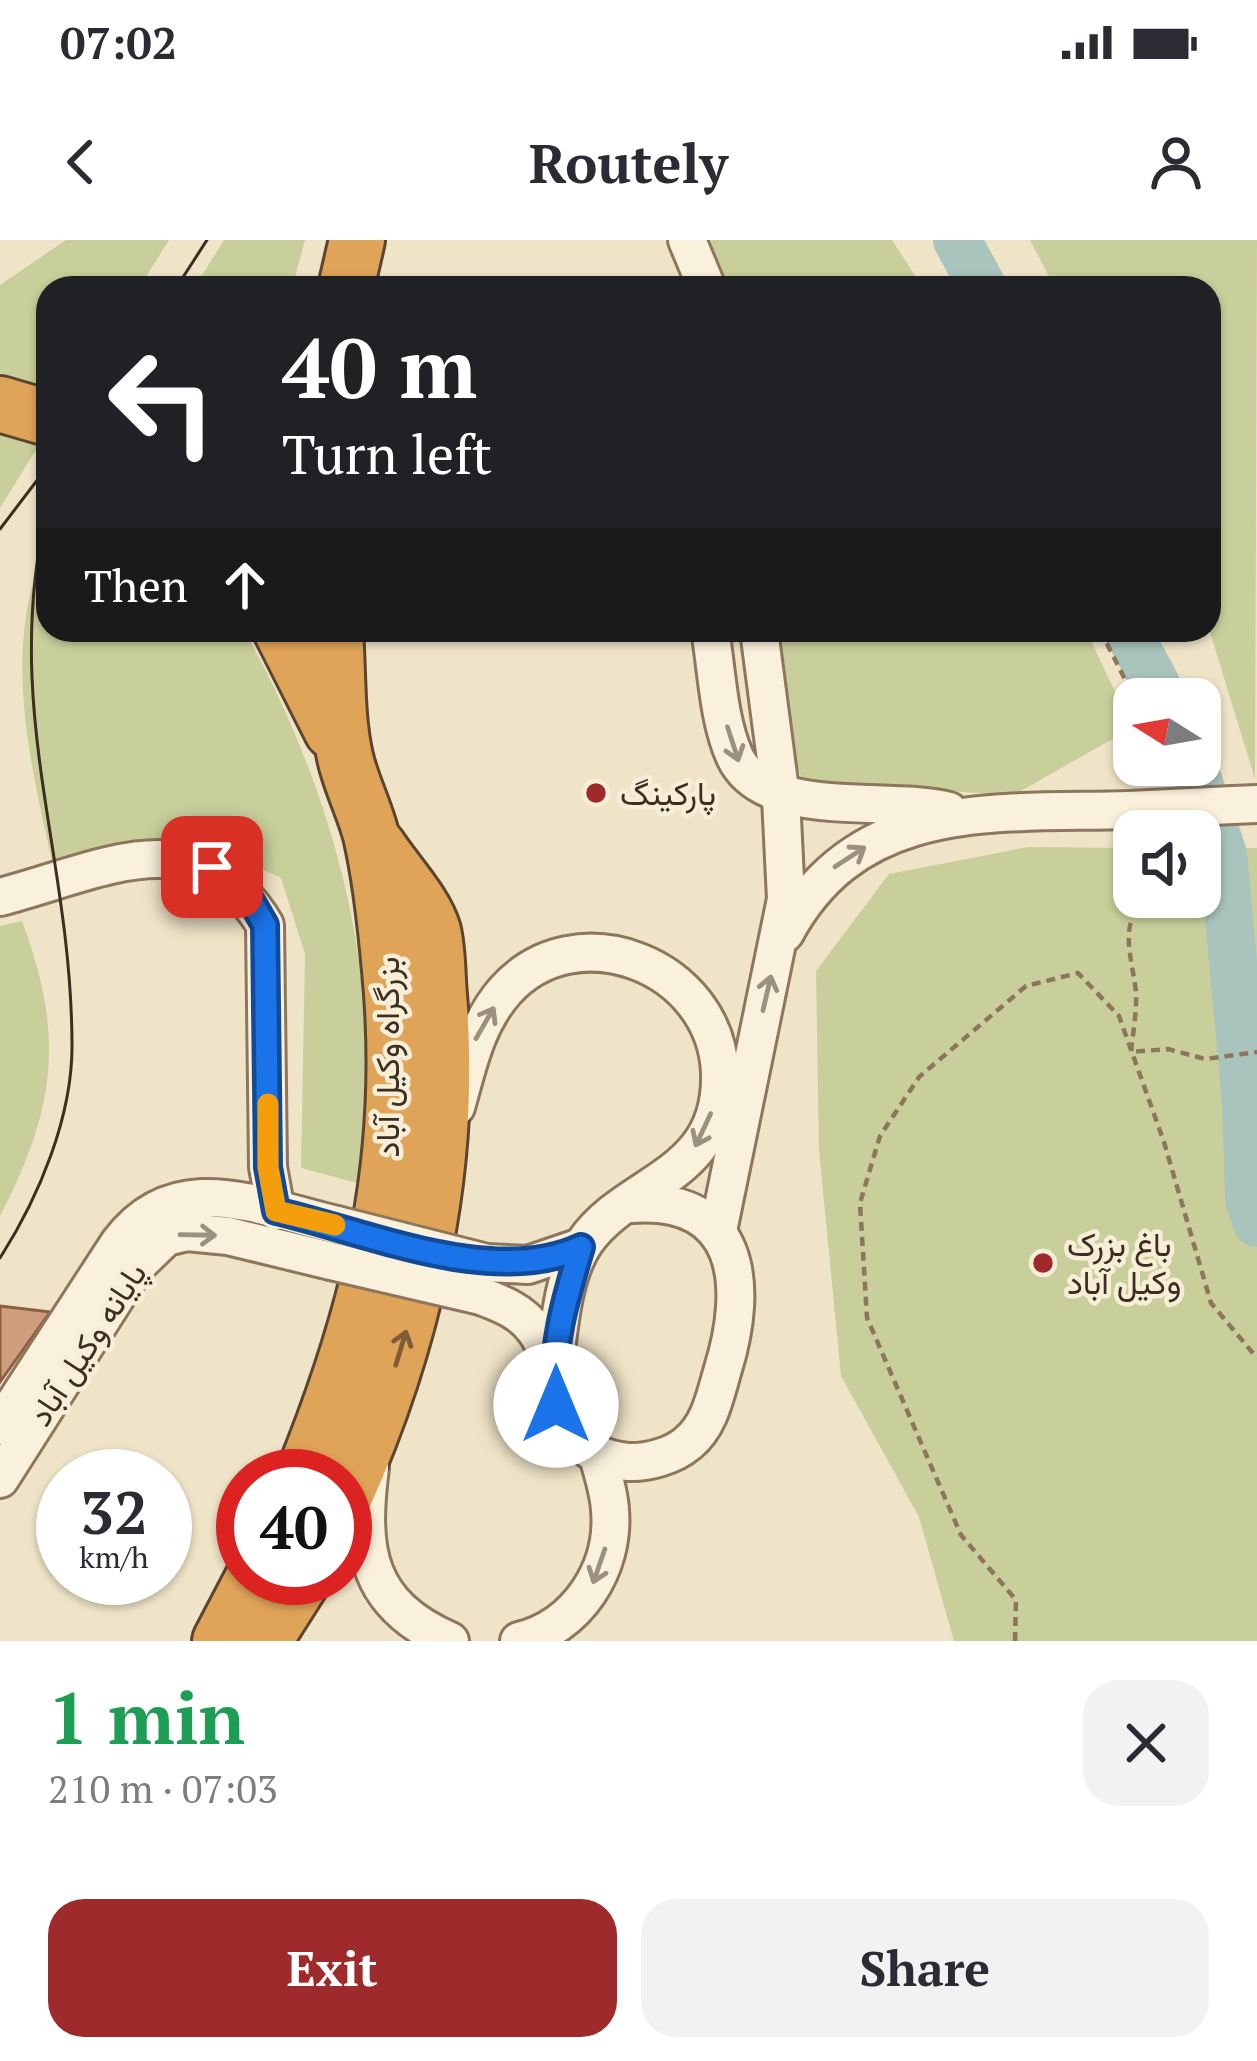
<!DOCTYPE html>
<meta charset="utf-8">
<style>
:root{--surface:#fff;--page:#f2f2f3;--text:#2b2b33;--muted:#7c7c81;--accent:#9e2a2b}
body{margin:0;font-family:"PT Serif",Vazirmatn,serif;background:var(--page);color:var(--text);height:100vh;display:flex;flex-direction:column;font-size:45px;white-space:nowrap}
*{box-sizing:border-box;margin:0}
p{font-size:39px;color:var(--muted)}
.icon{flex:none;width:66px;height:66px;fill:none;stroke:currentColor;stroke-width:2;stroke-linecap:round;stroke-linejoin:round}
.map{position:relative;height:1401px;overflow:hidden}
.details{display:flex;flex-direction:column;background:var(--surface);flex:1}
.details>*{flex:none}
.banner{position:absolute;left:36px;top:36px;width:1185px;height:366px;border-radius:36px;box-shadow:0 3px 9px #0004;background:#202124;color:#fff;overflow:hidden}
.needle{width:78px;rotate:281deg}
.buttons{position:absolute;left:1113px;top:438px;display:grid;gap:24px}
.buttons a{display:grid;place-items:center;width:108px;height:108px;border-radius:24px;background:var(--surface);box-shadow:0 3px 9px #0004;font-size:60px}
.speed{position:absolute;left:36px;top:1209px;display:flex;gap:24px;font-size:60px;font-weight:700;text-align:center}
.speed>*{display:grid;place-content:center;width:156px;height:156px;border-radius:50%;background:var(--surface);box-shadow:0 3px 9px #0004;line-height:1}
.speed small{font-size:30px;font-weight:400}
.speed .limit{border:18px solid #d22;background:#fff;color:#111}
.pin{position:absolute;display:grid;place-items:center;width:102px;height:102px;color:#fff;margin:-51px;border-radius:24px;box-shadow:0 6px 18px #0006}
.me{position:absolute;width:132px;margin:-66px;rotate:0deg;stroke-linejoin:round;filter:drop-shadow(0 0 9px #0008)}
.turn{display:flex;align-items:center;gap:42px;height:252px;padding:0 48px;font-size:54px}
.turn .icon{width:156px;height:156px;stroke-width:2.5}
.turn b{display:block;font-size:84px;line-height:102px}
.then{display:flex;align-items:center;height:114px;padding:0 48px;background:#0003;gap:24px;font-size:45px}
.round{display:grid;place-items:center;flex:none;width:126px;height:126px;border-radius:36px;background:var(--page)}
.headline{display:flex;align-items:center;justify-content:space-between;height:204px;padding:0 48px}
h1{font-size:72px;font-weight:600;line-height:90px;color:#1e9e55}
.primary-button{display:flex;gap:24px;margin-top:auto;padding:24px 48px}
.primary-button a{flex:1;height:138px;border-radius:36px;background:var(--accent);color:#fff;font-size:48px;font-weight:600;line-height:138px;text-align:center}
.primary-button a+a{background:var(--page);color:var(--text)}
.status{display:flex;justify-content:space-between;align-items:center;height:84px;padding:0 60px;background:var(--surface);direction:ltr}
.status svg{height:33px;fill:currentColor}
header{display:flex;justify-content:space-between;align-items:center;height:156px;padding:0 48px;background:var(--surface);font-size:54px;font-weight:600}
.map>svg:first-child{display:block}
</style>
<div class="status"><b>07:02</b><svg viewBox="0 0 49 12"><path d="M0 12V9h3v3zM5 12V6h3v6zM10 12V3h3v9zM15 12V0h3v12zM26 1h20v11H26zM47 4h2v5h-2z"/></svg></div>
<header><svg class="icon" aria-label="back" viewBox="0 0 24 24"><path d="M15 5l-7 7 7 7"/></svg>Routely<svg class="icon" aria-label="person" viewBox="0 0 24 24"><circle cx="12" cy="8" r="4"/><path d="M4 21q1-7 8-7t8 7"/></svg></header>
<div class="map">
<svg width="1257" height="1401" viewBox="0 0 1257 1401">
<rect width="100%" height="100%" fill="#f0e4c8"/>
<g fill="#c9cf9b">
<path d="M66,0h103l-30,48h-91v100l-48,-15v-88z"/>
<path d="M224,0h81l-13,48h-98z"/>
<path d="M701,0h191l31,48h-203z"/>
<path d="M1030,0h227l-2,539 -46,-150v-341h-154z"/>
<path d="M0,191l42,9 -42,68z"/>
<path d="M48,301v89h196c93,165 144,364 117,554l-60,-16 4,-214 -24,-76c-96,-47 -127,-31 -227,-8 -24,-108 -54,-223 -6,-329z"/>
<path d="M771,390h315l46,98 -120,68 -209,-17 -17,-27z"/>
<path d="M1028,607l106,1v49h66v-49h57v793h-303l-35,-124 -78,-141 -22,-226 -3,-179 73,-97z"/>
<path d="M22,681c43,116 34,186 -22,295v-290z"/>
</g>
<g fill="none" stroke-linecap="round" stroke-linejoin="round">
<g stroke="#a9c4bc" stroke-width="48">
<path d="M957,0l26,48"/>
<path d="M1127,390l37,69"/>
<path d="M1193,525l30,89 23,247 3,99 8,23"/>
</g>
</g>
<path fill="#cf9f7d" stroke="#8d5f41" stroke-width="3" d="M0,1066l50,6 -50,70z"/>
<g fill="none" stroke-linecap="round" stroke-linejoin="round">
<g stroke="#8d765c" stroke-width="42">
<g id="minor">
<path d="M687,0l20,48"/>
<path d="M710,390c7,40 8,90 25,127 30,64 153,38 214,54"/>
<path d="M1233,565l24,-1"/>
<path d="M0,657c101,-26 198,-83 265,28l3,242 8,44"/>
<path d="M785,693c73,-136 211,-119 344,-123"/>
<path d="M456,867c12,-42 20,-83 49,-116 71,-80 211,-26 215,82 3,105 -92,107 -135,169 -24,35 -26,91 -32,131"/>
<path d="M718,991l68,-332 -5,-101 -22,-168"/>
<path d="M487,1023l41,2 53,-18"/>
<path d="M481,1056c21,8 40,15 54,34 34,46 9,124 93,132 19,1 45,-6 60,-19 22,-18 27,-47 35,-74 26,-84 18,-174 -92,-165"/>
<path d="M0,1186l119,-183c58,-77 139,-36 218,-18"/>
<path d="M370,1228c-11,83 -3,137 80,173"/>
<path d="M0,1239l135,-212 31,-30 21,-5 41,4 103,25"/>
<path d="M519,1401c58,-14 96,-72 91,-131 -1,-19 -8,-39 -13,-57"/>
</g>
</g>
<g stroke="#5b4430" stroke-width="60">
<g id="highway">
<path d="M346,48l11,-48"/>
<path d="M0,164l48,14"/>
<path d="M281,390l51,101"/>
<path d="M303,1236c69,-169 105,-321 87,-506 -4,-44 -9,-92 -19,-135 -7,-27 -20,-51 -26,-78 -9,-40 -7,-86 -10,-127"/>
<path d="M345,1256c70,-156 109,-330 94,-501 -2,-20 -1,-44 -6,-64 -8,-28 -39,-60 -55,-85"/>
<path d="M220,1401l33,-63"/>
<path d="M264,1401l40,-63"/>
</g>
</g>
<g stroke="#8d765c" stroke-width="4.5" stroke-dasharray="9 6" stroke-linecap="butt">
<path d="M1100,390l35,69"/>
<path d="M1145,657c-27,30 -13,59 -9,95 1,19 -3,41 -5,60l37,-3 37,10 52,-7"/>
<path d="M1015,1401l1,-41 -55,-65 -94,-217 -7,-115 20,-67 39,-59 107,-91 52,-13 41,43 45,126 47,161 46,55"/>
</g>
<use href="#minor" stroke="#faf1dc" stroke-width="36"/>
<use href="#highway" stroke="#e0a458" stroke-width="54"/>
<g stroke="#3d2e20" stroke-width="3">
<path d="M176,48l31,-48"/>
<path d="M0,289l48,-63"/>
<path d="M0,1018c39,-61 73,-142 72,-215 -1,-194 -72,-337 -24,-539"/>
</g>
<g stroke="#8d765c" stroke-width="42" stroke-linecap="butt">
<g id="minor-bridge">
<path d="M1129,570l104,-5"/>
<path d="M337,985l150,38"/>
<path d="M331,1021l150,35"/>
</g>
</g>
<use href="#minor-bridge" stroke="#faf1dc" stroke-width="36"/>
</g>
<defs><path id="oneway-shaft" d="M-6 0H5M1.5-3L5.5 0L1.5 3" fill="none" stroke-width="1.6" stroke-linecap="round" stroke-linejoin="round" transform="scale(3)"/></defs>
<g stroke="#9c907e">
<use href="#oneway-shaft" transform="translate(733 504) rotate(72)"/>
<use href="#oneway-shaft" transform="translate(850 617) rotate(-33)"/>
<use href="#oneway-shaft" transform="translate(767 753) rotate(-77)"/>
<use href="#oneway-shaft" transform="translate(485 783) rotate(-60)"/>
<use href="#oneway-shaft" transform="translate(703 890) rotate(115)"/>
<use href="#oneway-shaft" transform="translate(198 995) rotate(1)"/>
<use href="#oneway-shaft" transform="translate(599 1326) rotate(109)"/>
</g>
<use stroke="#7e5d36" href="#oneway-shaft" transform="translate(401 1108) rotate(-73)"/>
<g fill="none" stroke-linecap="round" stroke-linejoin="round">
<g stroke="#114b97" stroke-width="30">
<path id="route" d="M212,627l35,27 18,31 3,242 8,44c91,21 217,77 305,36 -16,53 -31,103 -25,158"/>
</g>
<use href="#route" stroke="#1a73e8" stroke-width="21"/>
<path stroke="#f59e0b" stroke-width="21" d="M268,864v63l8,44 59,14"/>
</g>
<g fill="#9e2a2b" stroke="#f7eed8" stroke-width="4.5">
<circle cx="596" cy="553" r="12"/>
<circle cx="1043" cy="1023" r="12"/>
</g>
<g text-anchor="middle" stroke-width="9" stroke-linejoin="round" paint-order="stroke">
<g font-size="33" fill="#3d2e20" stroke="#f7eed8" text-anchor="start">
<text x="620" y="565">پارکینگ</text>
<text x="1067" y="1016">باغ بزرک<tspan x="1067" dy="38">وکیل آباد</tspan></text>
</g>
<g font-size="33" fill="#3d2e20" stroke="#f7eed8">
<text transform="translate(387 817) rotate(-90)" y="12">بزرگراه وکیل آباد</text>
<text transform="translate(87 1104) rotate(-57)" y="12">پایانه وکیل آباد</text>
</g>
</g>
</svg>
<div class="buttons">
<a><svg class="needle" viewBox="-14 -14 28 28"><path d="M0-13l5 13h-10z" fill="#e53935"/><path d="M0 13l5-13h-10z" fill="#7c7c81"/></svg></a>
<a><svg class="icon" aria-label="sound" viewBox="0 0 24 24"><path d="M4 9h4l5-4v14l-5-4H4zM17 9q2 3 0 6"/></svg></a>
</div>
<div class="speed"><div>32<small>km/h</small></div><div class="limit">40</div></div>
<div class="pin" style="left:212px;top:627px;background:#d93025"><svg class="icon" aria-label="arrive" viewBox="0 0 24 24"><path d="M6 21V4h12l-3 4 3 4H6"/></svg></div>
<svg class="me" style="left:556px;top:1165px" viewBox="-20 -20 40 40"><circle r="19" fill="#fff"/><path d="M0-13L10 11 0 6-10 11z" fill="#1a73e8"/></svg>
<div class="banner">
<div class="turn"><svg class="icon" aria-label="left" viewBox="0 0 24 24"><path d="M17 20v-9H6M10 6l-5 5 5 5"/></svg><div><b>40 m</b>Turn left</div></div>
<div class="then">Then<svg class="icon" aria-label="ahead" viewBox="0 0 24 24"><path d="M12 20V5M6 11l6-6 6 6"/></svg></div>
</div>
</div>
<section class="details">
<div class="headline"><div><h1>1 min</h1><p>210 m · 07:03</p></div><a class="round"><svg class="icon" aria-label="close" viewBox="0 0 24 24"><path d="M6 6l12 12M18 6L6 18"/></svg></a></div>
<div class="primary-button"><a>Exit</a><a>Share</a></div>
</section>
